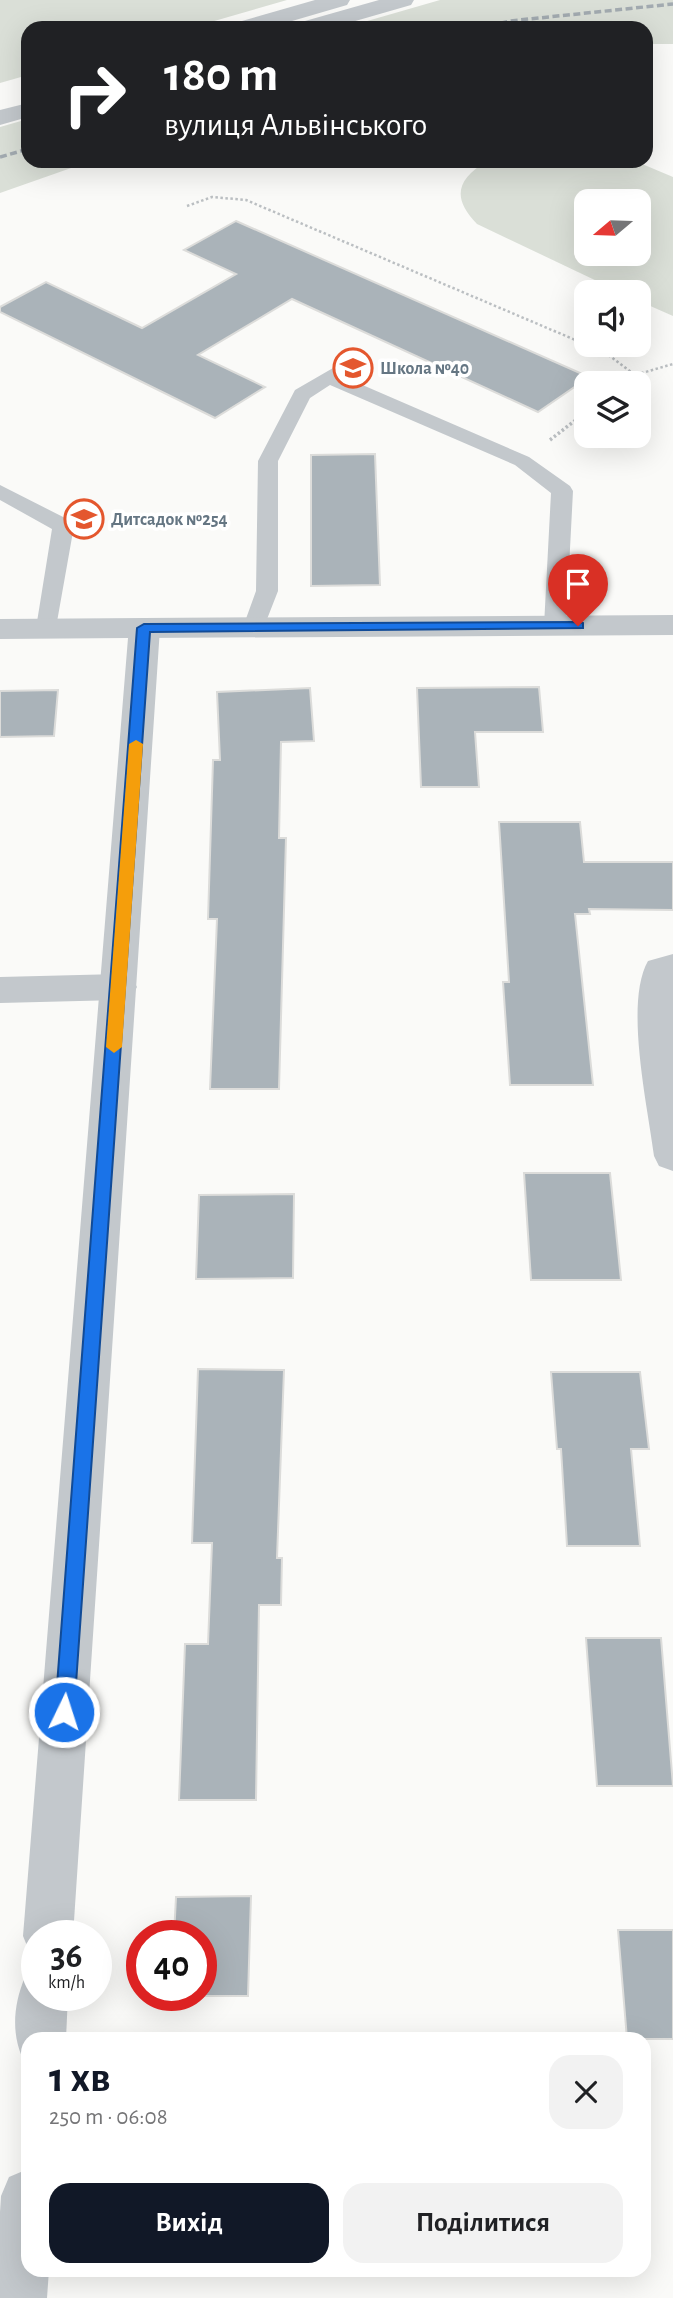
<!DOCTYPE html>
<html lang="uk">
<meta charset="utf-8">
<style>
:root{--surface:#fff;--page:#f2f2f2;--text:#202124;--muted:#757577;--accent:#111827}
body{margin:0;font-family:"Alegreya Sans",sans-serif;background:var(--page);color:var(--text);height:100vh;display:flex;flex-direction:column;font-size:26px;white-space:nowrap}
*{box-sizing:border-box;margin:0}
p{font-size:23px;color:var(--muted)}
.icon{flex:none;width:38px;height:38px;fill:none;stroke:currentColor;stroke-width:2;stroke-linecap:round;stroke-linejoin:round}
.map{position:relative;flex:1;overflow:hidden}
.panel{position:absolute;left:21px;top:2032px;width:630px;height:245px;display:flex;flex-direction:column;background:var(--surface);border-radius:21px;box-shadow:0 7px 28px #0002}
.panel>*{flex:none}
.banner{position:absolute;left:21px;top:21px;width:632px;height:147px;border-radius:21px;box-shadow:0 7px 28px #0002;background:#202124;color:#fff;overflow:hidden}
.needle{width:46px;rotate:251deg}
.controls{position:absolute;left:574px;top:189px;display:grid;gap:14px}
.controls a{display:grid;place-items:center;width:77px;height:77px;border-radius:14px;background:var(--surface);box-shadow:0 7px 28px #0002;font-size:35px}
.speed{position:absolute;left:21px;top:1920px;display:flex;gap:14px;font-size:35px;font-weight:700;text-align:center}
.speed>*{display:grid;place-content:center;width:91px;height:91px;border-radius:50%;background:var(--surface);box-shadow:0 7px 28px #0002;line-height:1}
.speed small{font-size:18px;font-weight:400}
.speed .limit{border:10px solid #d22;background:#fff;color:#111}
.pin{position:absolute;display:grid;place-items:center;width:60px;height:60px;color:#fff;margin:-72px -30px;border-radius:50% 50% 50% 0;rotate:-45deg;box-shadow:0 0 7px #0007}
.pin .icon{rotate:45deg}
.me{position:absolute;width:77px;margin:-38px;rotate:4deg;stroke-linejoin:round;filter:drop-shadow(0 0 5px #0008)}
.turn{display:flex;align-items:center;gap:24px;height:147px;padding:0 28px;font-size:32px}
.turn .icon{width:91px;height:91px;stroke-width:2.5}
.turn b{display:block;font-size:49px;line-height:60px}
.round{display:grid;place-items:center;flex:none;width:74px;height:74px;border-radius:21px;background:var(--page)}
.headline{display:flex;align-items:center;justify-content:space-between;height:119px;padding:0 28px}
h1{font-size:42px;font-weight:700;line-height:52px;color:var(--accent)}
.primary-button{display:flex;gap:14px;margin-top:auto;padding:14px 28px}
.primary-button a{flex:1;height:80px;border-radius:21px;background:var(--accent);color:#fff;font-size:28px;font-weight:700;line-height:80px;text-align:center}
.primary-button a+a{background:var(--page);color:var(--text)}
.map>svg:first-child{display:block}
</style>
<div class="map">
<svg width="673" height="2298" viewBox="0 0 673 2298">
<rect width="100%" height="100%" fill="#fafaf8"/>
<g fill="#dadfd7" fill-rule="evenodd">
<path d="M0,0h287l-97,28h-162v47l-28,8z"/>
<path d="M440,0h233v44h-27v-16h-303z"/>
<path d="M28,119v42h63l-91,32v-66z"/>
<path d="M487,161h148l38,16v139l-34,-15v-9h-19l-143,-68c-25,-26 -21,-44 10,-63zM586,201h53v53h-53z"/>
</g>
<g fill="#aab3b9" stroke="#dcdcda" stroke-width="2">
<path d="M236,221l353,156 -51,35 -246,-113 -94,56 67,32 -50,31 -215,-106v-5l46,-25 96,46 94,-54 -52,-24z"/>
<path d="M375,454l5,131 -69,1v-131z"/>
<path d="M539,687l4,45h-68l4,55h-58l-4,-99z"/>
<path d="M310,688l4,53 -33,1 -2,96h7l-7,251h-69l7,-170h-9l5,-159h7l-3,-68z"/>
<path d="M58,690l-4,46 -54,1v-46z"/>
<path d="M499,822h81l4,40h89v48l-84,-1 1,5h-15l18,171h-83l-7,-103h6z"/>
<path d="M524,1173h86l11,107h-90z"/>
<path d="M294,1194l-1,84 -97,1 3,-84z"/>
<path d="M198,1369l86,1 -7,188h5l-1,47h-22l-3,195h-77l6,-156h23l4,-101h-20z"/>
<path d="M551,1372h89l9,77h-18l9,97h-73l-6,-97h-4z"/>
<path d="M586,1638h75l12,148h-76z"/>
<path d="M251,1896l-3,100h-77l30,-1v-59h-27l2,-39z"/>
<path d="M618,1930h55v109h-46z"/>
</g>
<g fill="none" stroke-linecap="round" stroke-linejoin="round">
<g stroke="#bbbfc2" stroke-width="2.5" stroke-dasharray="2.5 2.5" stroke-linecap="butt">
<path d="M187,206l25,-9 34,3 360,153 29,22"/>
<path d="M624,383l11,-8 38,-11"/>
</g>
<path stroke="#bbbfc2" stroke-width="3.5" stroke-dasharray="2.5 2.5" stroke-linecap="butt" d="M550,440l36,-28"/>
<g fill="#c3c8cc" fill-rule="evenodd">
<path d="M359,353l10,6 -25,18 185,80 41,29 3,5 -7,135 -3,5h-16l-3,-5 7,-133 -36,-28 -185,-80 -20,13 -32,63v130l-16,41h-16l-3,-5 13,-36 2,-130 37,-71z"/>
<path d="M0,485l71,36 3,5 -19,107 -8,2 -11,-7 16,-99 -52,-29z"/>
</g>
<g fill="#c3c8cc" fill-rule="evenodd">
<path d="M673,615v20l-529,3 -11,-3 -5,-7 5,-7 11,-3z"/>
<path d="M673,954v217l-14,-5 -5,-10c-6,-49 -30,-153 -6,-195z"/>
<path d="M119,974l13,4 5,9 -5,9 -13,4 -119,3v-26z"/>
</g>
<g fill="#c3c8cc" fill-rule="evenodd">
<path d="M315,0h35l-3,5 -79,23h-36l3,-5z"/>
<path d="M379,0h35l-3,5 -80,23 -29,-2 3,-5z"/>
<path d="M28,103v14l-28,8v-15z"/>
<path d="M144,618l11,3 5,7 -87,1308h-36v20l-7,-3 -7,-17 105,-1298 -128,1v-20z"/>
<path d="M37,1973v22h31l-2,44h-38v21l-6,-3c-11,-26 -8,-54 3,-80z"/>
<path d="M28,2169v101h21l-2,28h-47v-86l1,-16 8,-19z"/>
</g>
<g stroke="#a2aab0" stroke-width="3.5" stroke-dasharray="7 3.5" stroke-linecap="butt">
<path d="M480,28l30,-7 163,-17"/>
<path d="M0,157l28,-8"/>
</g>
</g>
<path fill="#1a73e8" stroke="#114b97" stroke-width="2" d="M578,622l5,1v5l-433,4 -76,1080 -3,7 -7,2 -7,-2 -2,-7 82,-1084 7,-4z"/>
<path fill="#f59e0b" d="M136,740l7,4 -21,303 -8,6 -8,-6 23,-303z"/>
<defs>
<g id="school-ring" transform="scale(2.0125)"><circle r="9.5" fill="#fff" stroke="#e4572e" stroke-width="1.5"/><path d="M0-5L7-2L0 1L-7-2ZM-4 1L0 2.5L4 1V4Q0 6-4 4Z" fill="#e4572e"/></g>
</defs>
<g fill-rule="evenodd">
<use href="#school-ring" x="353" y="368"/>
<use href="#school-ring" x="84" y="519"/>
</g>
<g text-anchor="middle" stroke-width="7" stroke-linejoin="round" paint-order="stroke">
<g font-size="18" font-weight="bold" fill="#657683" stroke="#fff" text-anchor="start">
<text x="380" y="374">Школа №40</text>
<text x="111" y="525">Дитсадок №254</text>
</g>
</g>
</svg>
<div class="controls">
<a><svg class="needle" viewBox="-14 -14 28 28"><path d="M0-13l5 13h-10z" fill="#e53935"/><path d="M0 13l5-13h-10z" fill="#757577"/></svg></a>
<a><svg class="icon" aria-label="sound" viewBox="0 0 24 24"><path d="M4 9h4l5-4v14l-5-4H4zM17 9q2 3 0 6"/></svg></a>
<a><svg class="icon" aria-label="layers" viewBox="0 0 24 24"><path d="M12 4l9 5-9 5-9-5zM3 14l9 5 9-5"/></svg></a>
</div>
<div class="speed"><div>36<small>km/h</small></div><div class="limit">40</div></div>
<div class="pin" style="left:578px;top:626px;background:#d93025"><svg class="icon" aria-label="arrive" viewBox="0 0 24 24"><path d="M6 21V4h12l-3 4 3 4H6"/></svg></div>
<svg class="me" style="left:64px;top:1712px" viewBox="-20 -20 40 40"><circle r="17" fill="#1a73e8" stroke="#fff" stroke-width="3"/><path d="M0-11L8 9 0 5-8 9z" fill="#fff"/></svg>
<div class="banner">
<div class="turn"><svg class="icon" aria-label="right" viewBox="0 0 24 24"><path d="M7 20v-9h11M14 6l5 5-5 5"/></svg><div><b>180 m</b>вулиця Альвінського</div></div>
</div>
<section class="panel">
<div class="headline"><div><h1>1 хв</h1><p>250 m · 06:08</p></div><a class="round"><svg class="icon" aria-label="close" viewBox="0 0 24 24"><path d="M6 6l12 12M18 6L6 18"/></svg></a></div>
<div class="primary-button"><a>Вихід</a><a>Поділитися</a></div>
</section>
</div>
